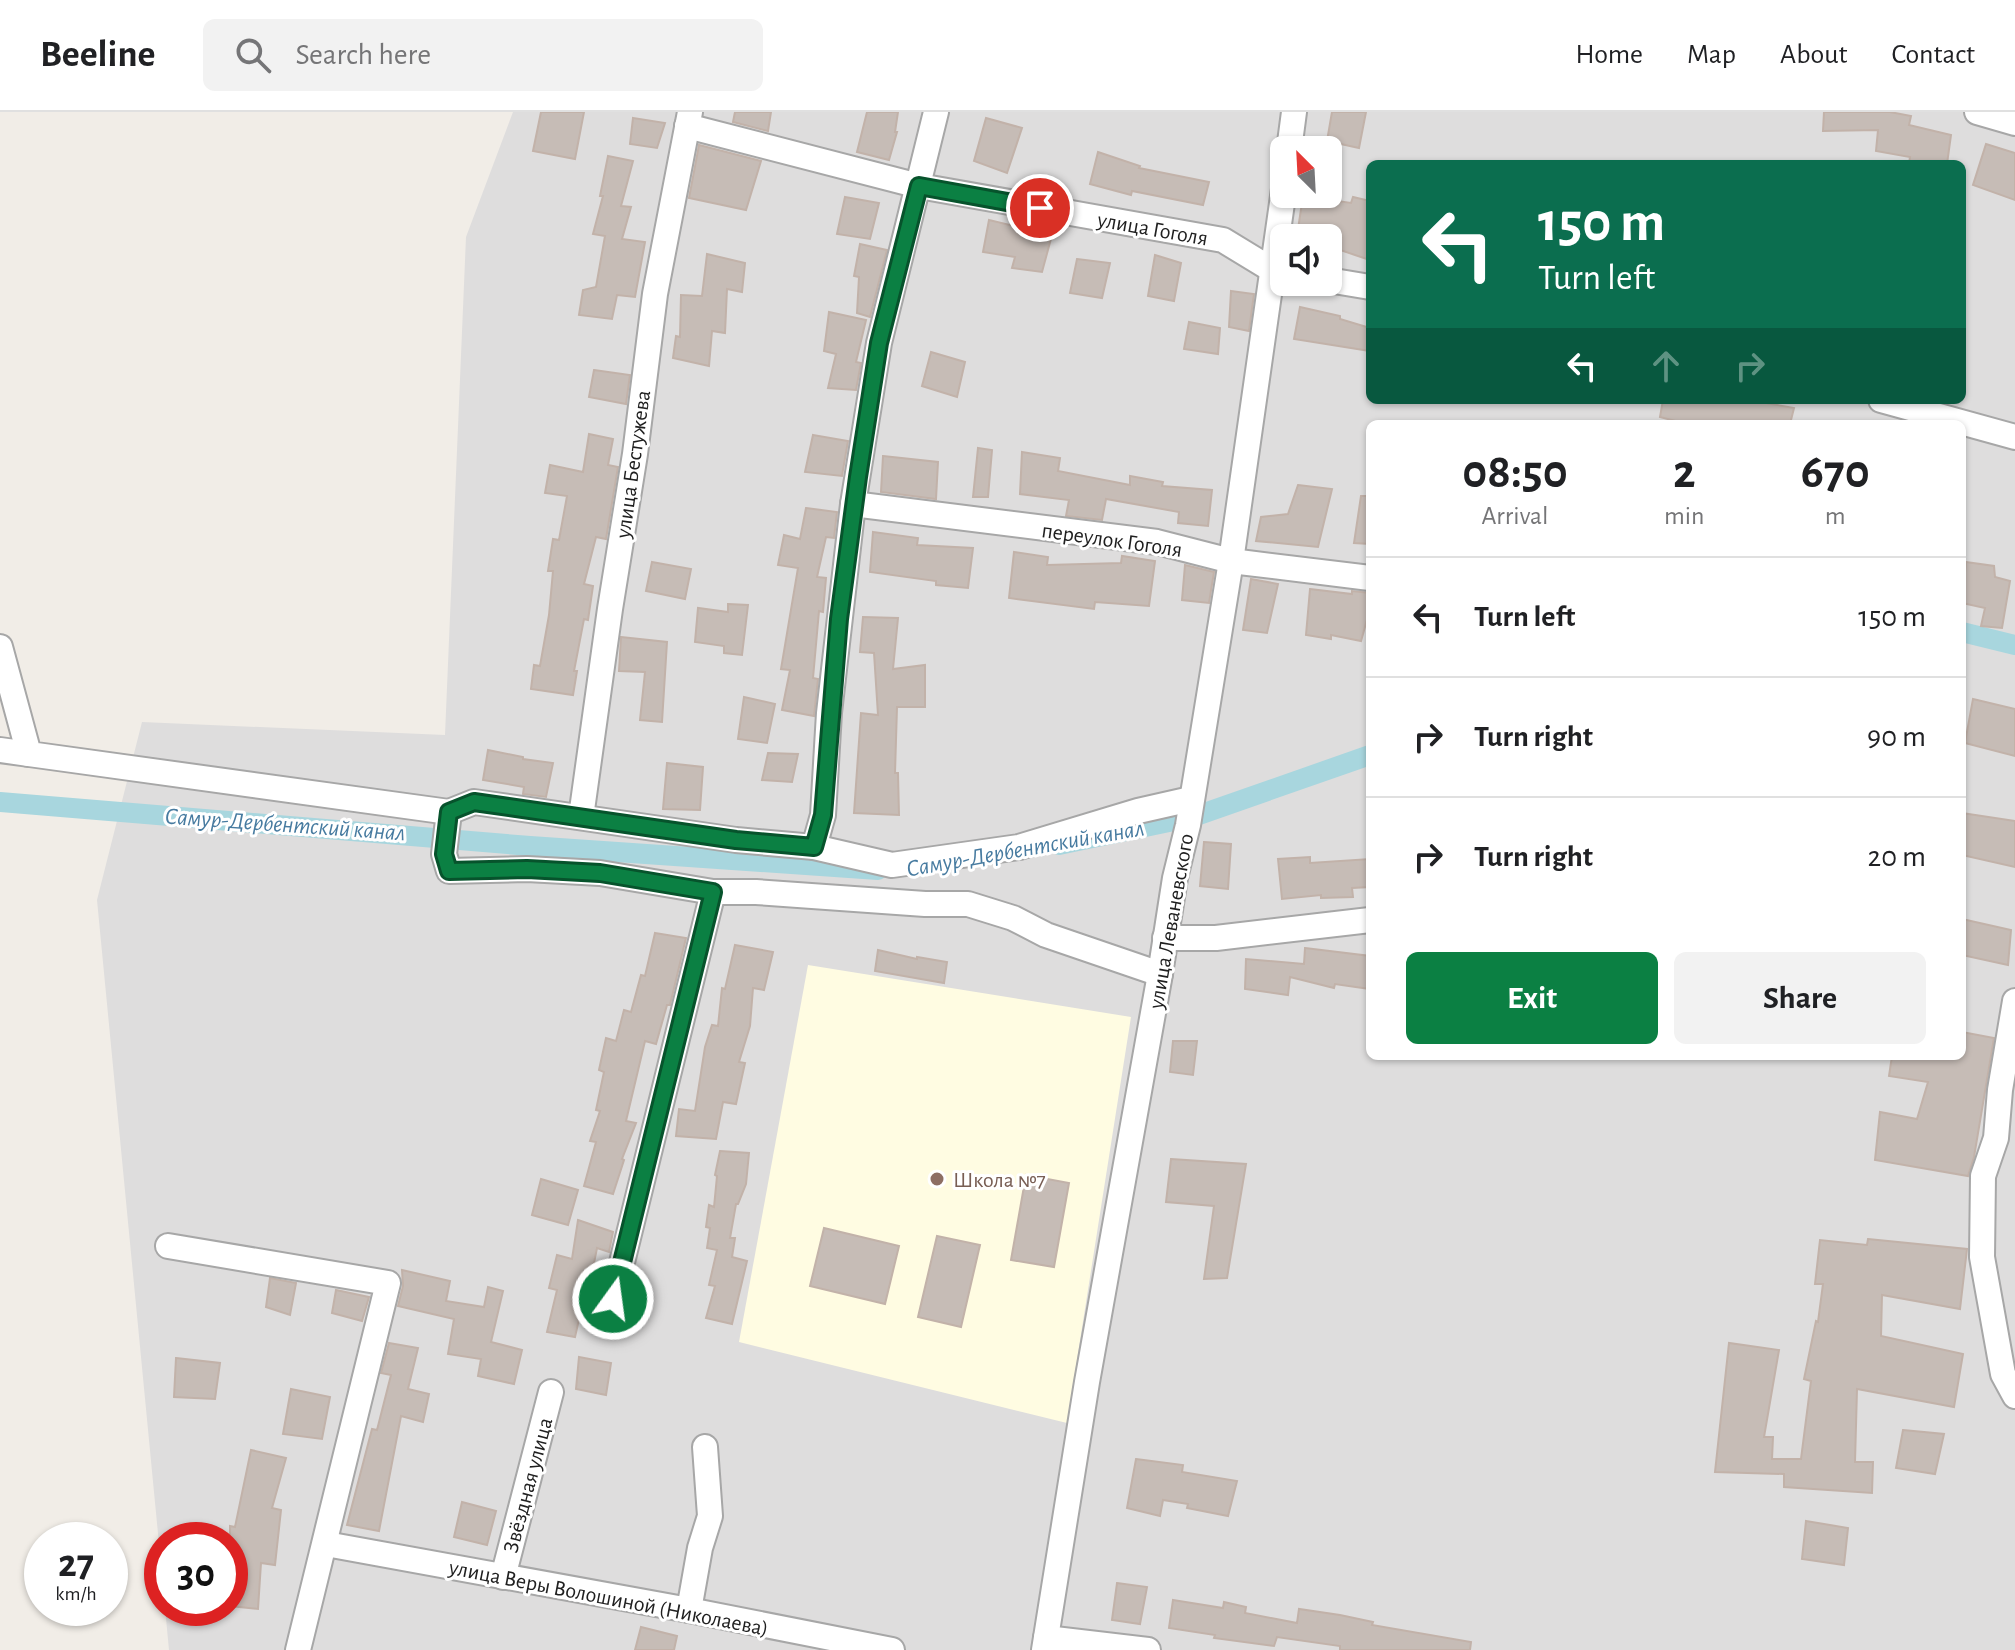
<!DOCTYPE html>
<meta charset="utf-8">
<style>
:root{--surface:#fff;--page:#f2f2f2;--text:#202124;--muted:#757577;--line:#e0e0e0;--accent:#0b8043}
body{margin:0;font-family:"Alegreya Sans",sans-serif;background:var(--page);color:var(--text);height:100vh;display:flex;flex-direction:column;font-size:30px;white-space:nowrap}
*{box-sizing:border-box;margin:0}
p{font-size:26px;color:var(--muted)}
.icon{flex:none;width:44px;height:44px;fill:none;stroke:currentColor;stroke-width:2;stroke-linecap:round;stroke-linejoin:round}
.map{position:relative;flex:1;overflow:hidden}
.sheet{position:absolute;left:1366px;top:308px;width:600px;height:640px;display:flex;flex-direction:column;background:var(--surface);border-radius:12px;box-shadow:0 2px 6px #0004}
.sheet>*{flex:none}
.top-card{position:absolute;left:1366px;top:48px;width:600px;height:244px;border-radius:12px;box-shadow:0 2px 6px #0004;background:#0b6e4f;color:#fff;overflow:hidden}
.needle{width:52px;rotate:336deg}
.controls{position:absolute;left:1270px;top:24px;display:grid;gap:16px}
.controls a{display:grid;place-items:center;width:72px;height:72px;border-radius:12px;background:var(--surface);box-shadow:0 2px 6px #0004;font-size:40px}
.speed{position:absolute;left:24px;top:1410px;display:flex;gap:16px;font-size:40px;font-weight:700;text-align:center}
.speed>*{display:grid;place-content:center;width:104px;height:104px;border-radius:50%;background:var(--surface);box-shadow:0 2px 6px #0004;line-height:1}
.speed small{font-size:20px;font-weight:400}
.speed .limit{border:12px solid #d22;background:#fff;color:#111}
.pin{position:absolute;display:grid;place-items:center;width:68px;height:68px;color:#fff;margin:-34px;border:4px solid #fff;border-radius:50%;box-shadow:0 2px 8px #0007}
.me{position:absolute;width:88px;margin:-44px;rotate:14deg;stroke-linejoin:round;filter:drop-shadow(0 0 6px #0008)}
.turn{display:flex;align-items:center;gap:28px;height:168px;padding:0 40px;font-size:36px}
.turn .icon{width:104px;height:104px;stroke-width:2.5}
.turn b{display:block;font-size:56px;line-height:68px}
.lanes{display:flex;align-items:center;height:76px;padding:0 40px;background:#0003;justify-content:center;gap:40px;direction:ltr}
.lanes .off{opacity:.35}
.eta{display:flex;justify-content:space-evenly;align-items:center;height:136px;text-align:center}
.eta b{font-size:48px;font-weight:700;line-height:56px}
.action{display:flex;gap:16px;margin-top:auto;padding:16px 40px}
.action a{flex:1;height:92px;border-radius:12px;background:var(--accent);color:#fff;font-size:32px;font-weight:700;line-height:92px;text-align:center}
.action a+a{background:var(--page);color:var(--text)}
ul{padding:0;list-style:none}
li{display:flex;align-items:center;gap:24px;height:120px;padding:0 40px;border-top:2px solid var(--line)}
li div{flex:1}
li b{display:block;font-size:30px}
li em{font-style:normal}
header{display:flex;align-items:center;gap:48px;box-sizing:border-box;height:112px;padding:0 40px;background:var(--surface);border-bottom:2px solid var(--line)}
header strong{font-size:38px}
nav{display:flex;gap:44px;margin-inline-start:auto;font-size:28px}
.search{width:560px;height:72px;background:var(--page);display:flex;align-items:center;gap:20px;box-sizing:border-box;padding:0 28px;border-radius:12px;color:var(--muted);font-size:30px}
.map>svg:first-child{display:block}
</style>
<header>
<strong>Beeline</strong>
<div class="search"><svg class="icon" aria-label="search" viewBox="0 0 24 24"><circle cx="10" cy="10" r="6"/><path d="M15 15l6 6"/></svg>Search here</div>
<nav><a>Home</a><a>Map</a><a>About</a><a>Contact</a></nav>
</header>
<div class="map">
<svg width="2015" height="1538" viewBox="0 0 2015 1538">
<rect width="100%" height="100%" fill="#f1ede7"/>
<path fill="#dedddd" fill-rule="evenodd" d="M513,0h1502v1538h-1846l-4,-42h65v-68h-68v35l-65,-675 45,-178 303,13 21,-498zM1284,38h44v44h-44zM1370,52h592v236h-592zM1284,126h44v44h-44zM1370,312h592v632h-592z"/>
<path fill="#fffce2" d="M808,853l323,52 -64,406 -328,-81z"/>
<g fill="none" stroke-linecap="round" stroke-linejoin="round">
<g stroke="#a8d6de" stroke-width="20">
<path d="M1962,520l53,13"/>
<path d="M0,690l530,44 348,24"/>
<path d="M1059,733l134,-28 177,-62"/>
</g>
</g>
<g fill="#c6bcb6" stroke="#c2b2a9" stroke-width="2">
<path d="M541,0h43l-9,47 -42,-8z"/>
<path d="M735,0h36l-3,19 -35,-9z"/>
<path d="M867,0h31l-3,20h2l-8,28 -32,-8z"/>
<path d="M1332,0h34l-7,36 -32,-7z"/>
<path d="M1824,0h66l21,4 -2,9 42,10 -4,29h-38l1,-7 -34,-6 2,-21 -55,1z"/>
<path d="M633,6l32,5 -8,25 -27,-4z"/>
<path d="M986,6l36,10 -15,45 -33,-12z"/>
<path d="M1986,32l29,9v47l-42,-15z"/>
<path d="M699,33l62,16 -15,49 -57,-12z"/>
<path d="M1098,40l42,14 -1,2 70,14 -6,23 -71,-14 -1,4 -41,-11z"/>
<path d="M608,44l25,5 -12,45 10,1 -9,32 23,3 -10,55 -18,-2 -5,24 -33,-4 4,-25 13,-3 9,-51 -12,-2 10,-38h-3z"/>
<path d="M1303,84l48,7 2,-6 17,4v59l-33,-11 4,-11 -44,-2z"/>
<path d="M845,85l34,6 -9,36 -33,-5z"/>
<path d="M989,108l63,15 -10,37 -30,-4 3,-11 -32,-5z"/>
<path d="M860,132l27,6 -17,67 -13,-4 2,-36 -5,-1z"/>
<path d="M707,142l38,9 -3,29 -15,-3 -2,44 -13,-2 -3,35 -36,-8 3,-22 4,1 1,-42 21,1z"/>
<path d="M1155,143l26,8 -7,38 -26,-5z"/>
<path d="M1077,147l33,4 -8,35 -32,-5z"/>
<path d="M1231,179l23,3 -5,37 -20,-4z"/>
<path d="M1300,195l40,9v3l30,9v23l-76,-12z"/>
<path d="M829,200l37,8 -10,42 5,1 -5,27 -28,-2 8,-34 -12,-3z"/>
<path d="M1189,210l31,6 -2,26 -34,-5z"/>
<path d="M931,240l34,10 -8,35 -35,-11z"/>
<path d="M594,258l36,5 -4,29 -37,-7z"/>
<path d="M1663,288h86l45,8 -4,16h-103l-27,-7z"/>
<path d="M589,322l24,5 -5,26 10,2 -12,72 -10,-2 -12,47 9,2 -5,34 -4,-1 -10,52h3l-4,24 -42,-6 3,-24 6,1 9,-51 4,-44h-5l5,-32 6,1 8,-44 -22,-3 5,-28 33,7z"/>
<path d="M813,323l35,6 -6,35 -37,-4z"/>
<path d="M978,336l14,2 -4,47h-15z"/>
<path d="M1022,340l38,6 -2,13 72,14v-9l33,6 -1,4 50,4 -4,36 -30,-3 1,-11 -73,-13 -4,21 -36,-4 3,-16 -49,-6z"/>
<path d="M883,344l55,6 -2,37 -55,-7z"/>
<path d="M1298,373l34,4 -14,58 -62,-6 5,-24 27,-3z"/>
<path d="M1361,384h9v48l-16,-1z"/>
<path d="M806,396l31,4 -3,26 -8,-1 -9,40 9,1 -3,34 -4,-1 -6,67 5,1 -4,37 -32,-6 8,-40 -9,-1 17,-101 -20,-3 6,-30 16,4z"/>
<path d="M873,420l45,6 -1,7 56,3 -5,40 -32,-3v-4l-66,-9z"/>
<path d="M1014,440l34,5 -1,8 74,-2 1,-7 33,5 -6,45 -54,-4 -1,7 -85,-11z"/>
<path d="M652,450l39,7 -6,30 -39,-8z"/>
<path d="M1966,450l28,4 1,11 15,4 -8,47 -21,-2 4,-18 -23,-5z"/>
<path d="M1185,453l29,7 -5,31 -27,-3z"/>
<path d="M1251,467l27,5 -11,49 -24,-3z"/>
<path d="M1310,477l42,5v-3l18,2v16l-9,32 -30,-6v4l-25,-4z"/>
<path d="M728,492l20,1 -6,50 -18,-2v-7l-29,-4 3,-34 30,4z"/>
<path d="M863,505l35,1 -5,51 32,-4v42h-28l-2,66h3l1,42 -45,-2 7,-100 17,2 -4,-62 -14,-1z"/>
<path d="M621,525l46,5 -5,80 -22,-2 5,-48 -26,-1z"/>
<path d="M744,585l31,7 -8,39 -29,-4z"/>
<path d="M1973,587l42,10v47l-50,-13z"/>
<path d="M488,638l35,7v2l30,4 -7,34 -23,-3 1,-7 -41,-7z"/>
<path d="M768,641l30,1 -6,28 -30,-2z"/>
<path d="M667,651l36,4 -3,43 -37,-1z"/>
<path d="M1962,701l53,8v46l-53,-12z"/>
<path d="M1204,730l27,2 -3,45 -28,-3z"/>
<path d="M1310,745v6l60,-4v28l-18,1 1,9 -32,1v-3l-39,4 -4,-40z"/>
<path d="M1962,807l49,11 -3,35 -46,-10z"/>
<path d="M655,821l31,5 -16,67h-3l-11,39 -11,-3 -19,80 10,2 -14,36 2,1 -11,34 -29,-8 12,-44 -6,-1 10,-30 -4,-1 8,-38 -5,-2 7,-32 10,3 8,-31 7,2 10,-37 4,1z"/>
<path d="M735,833l38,7 -9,38 -11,-2 -3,38 -11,36 6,1 -9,41 -13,-2 -7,37 -40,-3 3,-27 16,2 10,-64 7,-22 6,1 4,-38 3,1z"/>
<path d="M1305,836l65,8v33l-35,-5 -1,4 -44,-11 -2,18 -43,-6 1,-30 58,5z"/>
<path d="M878,838l39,9v-2l30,5 -3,21 -69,-12z"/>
<path d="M1962,920l32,6 -20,119 -6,19 -93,-16 5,-48 37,7 11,-37 -39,-6 3,-20 23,3 1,-3h46z"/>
<path d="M1173,929h24l-4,34 -23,-3z"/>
<path d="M720,1039l29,2 -3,31 -8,20h-2l-6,34h5l-3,19 15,4 -15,63 -26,-6 9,-32 -6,-1 8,-35 -10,-2 3,-20 -4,-1 3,-22 5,2 3,-31 -2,-1z"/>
<path d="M1171,1047l75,5 -19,114 -23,1 10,-73 -48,-4z"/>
<path d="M1026,1063l43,8 -15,84 -43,-7z"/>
<path d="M541,1067l37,11 -10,35 -36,-10z"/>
<path d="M578,1108l35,12 -4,20 -12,-4 -10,50 -3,-1 -9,40 -28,-5 10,-42 -8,-2 8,-33 15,4z"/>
<path d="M824,1116l75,18 -14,58 -75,-18z"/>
<path d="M937,1124l43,9 -19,82 -43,-10z"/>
<path d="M1868,1127l99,10 -7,60 -78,-14 -1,41 82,18 -9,53 -97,-18 -2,73h18l-1,31 -88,-6v-13l-69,-2 14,-129 50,7 -15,87h9l-1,22h29l10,-78 -7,-2 12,-58 2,1 5,-38h-8l5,-44 47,5z"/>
<path d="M402,1158l48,11 -4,20 38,6 4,-20 15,4 -12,51 31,8 -8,34 -36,-8 3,-17 -33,-5 6,-35 -56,-13 5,-20z"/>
<path d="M270,1166l26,5 -6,32 -24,-8z"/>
<path d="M336,1178l33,7 -7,24 -30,-8z"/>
<path d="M389,1231l29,5 -10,41 21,5 -6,28 -22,-6 -22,115 -32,-6 25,-96 5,1 14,-55 -10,-2z"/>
<path d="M579,1245l32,6 -5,32 -30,-6z"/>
<path d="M176,1246l44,5 -5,36 -41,-2z"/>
<path d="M291,1277l39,8 -8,42 -39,-5z"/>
<path d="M1903,1318l41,4 -9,40 -39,-6z"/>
<path d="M251,1338l35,8 -14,50 9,2 -6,55 -14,-2 -3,46 -28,-3v-80l5,1z"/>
<path d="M1136,1347l47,6 -1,7 55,9 -9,35 -41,-8 1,-4 -25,-4 -3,16 -33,-8z"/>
<path d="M462,1390l34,9 -9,34 -33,-8z"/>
<path d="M1806,1409l42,7 -4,37 -42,-6z"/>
<path d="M1117,1471l30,4 -7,37 -28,-4z"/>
<path d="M1173,1488l50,8 1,-6 22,5 -1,6 52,10 2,-14 41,6 33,7 -1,3 99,17 -1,8h-130v-4l-63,-9 -3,9 -60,-8 1,-3 -46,-7z"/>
<path d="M641,1515l36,9 -3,14h-39z"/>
</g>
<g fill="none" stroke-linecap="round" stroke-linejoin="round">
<g stroke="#a7a7a7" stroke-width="28">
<g id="minor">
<path d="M1977,0l38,11"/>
<path d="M687,14l232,60 304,54 51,31 10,1"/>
<path d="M1289,38l5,-38"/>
<path d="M1328,168l42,7"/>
<path d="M1881,288l134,37"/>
<path d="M853,392l304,38 74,19 139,17"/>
<path d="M0,535l29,107 420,58"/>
<path d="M0,638l29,4"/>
<path d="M581,705l29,-208 25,-155 20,-160 35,-182"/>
<path d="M814,735l9,-32 6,-102 24,-209 26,-161 57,-231"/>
<path d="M1165,826h51l154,-18"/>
<path d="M1160,862l-114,-39 -33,-17 -45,-14h-43l-169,-12h-43l-113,-19 -73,-4 -78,2 -5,-17 5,-42 25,-10 262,38 78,7 78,18 127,-18 119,-36 53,-12"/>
<path d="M2015,889l-15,89 -4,48 -13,38 -1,81 21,117 12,22"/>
<path d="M168,1134l220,37 -90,367"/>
<path d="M613,1187l100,-407"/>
<path d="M326,1432l363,66 203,40"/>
<path d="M503,1465l48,-185"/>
<path d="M689,1498l11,-62 10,-32 -5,-69"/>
<path d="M1046,1526l102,12"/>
<path d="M1044,1538l43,-268 73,-408 15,-96 13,-53 43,-264 53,-372"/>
</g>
</g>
<use href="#minor" stroke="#fff" stroke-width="24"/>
</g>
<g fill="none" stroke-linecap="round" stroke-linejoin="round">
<g stroke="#07532c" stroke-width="20">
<path id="route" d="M613,1187l100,-407 -113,-19 -73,-4 -78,2 -5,-17 5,-42 25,-10 262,38 78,7 9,-32 16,-196 19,-142 21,-134 40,-157 121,22"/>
</g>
<use href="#route" stroke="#0b8043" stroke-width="14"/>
</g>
<circle fill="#8d6e63" stroke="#fff" stroke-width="3" cx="937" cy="1067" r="8"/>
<g text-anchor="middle" stroke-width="6" stroke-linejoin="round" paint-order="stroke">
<g font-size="22" fill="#202020" stroke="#fff">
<text transform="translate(1153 116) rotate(10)" y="8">улица Гоголя</text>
<text transform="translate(632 352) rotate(-82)" y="8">улица Бестужева</text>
<text transform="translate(1112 427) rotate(8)" y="8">переулок Гоголя</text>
<text transform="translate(1170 809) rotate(-80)" y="8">улица Леваневского</text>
<text transform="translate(527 1373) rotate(-75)" y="8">Звёздная улица</text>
<text transform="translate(609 1485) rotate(11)" y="8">улица Веры Волошиной (Николаева)</text>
</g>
<g font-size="22" fill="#785e54" stroke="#fff" text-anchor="start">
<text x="953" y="1075">Школа №7</text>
</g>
<g font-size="24" font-style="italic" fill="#477ba0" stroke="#fff">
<text transform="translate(285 712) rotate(4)" y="8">Самур-Дербентский канал</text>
<text transform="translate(1025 736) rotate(-10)" y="8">Самур-Дербентский канал</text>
</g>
</g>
</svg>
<div class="controls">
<a><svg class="needle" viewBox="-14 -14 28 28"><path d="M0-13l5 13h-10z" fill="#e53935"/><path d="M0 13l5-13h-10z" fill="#757577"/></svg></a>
<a><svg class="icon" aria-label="sound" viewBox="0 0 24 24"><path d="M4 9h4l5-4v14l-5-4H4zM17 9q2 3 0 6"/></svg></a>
</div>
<div class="speed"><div>27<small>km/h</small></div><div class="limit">30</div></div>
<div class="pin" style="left:1040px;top:96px;background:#d93025"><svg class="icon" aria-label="arrive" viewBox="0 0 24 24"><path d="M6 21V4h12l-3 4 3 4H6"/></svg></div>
<svg class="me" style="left:613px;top:1187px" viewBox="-20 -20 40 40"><circle r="17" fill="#0b8043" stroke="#fff" stroke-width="3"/><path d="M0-11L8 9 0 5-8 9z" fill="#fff"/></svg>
<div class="top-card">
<div class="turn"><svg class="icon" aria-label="left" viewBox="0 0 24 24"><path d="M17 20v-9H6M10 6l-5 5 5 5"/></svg><div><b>150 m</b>Turn left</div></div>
<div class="lanes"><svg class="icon" aria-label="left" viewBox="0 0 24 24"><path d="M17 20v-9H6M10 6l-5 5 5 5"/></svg><svg class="icon off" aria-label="ahead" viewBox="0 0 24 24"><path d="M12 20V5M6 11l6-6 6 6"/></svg><svg class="icon off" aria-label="right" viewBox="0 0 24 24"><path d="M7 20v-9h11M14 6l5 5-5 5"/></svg></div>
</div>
<section class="sheet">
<div class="eta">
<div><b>08:50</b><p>Arrival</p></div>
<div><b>2</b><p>min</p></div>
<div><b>670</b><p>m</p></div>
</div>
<ul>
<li><svg class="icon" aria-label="left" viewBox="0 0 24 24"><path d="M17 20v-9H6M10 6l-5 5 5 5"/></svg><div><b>Turn left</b></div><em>150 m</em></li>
<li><svg class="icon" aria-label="right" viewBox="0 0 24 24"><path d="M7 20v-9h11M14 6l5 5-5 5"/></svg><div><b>Turn right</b></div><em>90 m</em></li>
<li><svg class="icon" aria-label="right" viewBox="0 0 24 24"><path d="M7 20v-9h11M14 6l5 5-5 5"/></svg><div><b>Turn right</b></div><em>20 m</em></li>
</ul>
<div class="action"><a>Exit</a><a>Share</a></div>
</section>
</div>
